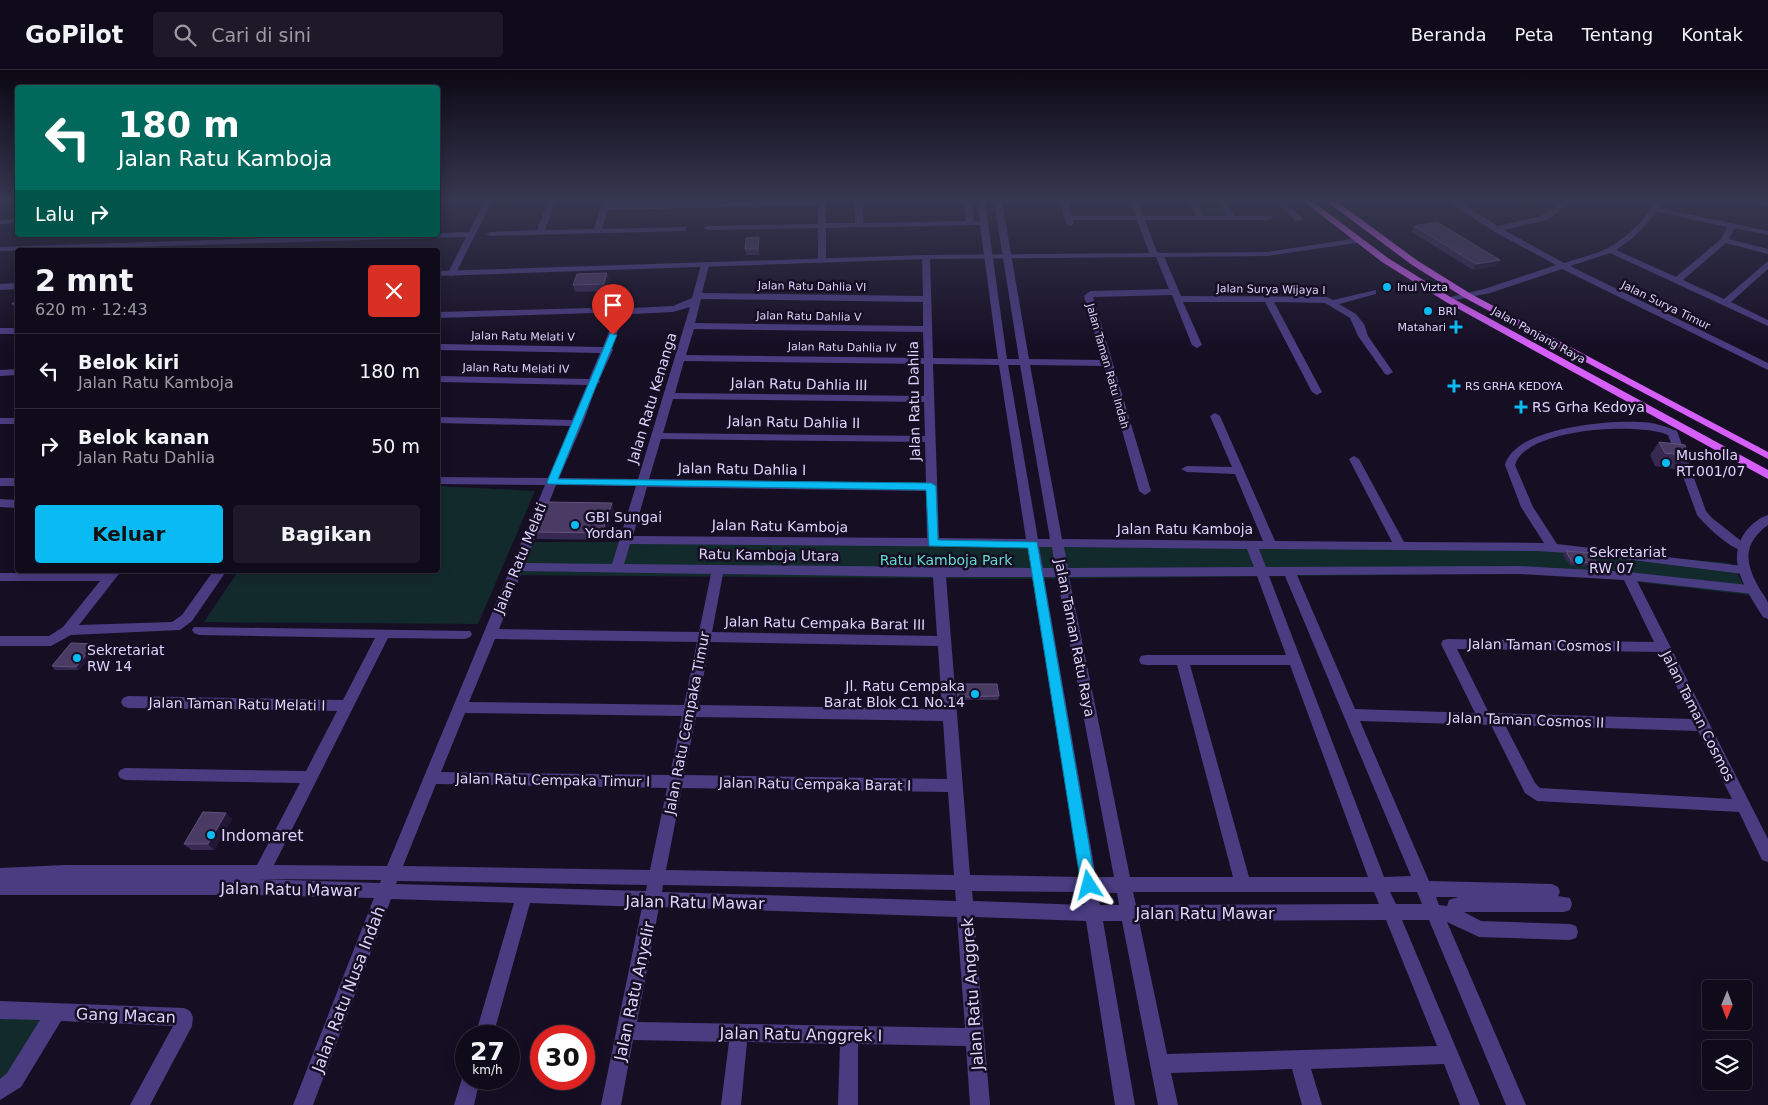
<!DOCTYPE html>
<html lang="id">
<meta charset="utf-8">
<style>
:root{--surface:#100b1b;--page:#1e1928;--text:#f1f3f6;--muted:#9c9ba3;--line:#302b3a;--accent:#0abaf3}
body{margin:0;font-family:"DejaVu Sans",sans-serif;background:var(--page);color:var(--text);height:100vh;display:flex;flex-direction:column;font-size:19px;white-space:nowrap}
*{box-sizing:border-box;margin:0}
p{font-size:16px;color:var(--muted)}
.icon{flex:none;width:28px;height:28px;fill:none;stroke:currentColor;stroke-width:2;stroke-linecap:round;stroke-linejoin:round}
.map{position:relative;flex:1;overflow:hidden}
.drawer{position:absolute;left:15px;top:178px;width:425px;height:325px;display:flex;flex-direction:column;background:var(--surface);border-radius:5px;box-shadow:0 2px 12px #0003,0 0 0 1px var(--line)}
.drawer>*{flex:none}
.top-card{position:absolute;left:15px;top:15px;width:425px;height:152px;border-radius:5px;box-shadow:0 2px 12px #0003,0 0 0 1px var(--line);background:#00695c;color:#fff;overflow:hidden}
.needle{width:32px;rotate:181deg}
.tools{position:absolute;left:1702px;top:910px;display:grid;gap:10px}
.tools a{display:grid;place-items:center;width:50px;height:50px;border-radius:5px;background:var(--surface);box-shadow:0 2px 12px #0003,0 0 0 1px var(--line);font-size:25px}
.speed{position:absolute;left:455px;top:955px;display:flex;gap:10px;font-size:25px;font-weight:700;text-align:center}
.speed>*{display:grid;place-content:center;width:65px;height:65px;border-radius:50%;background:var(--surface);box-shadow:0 2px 12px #0003,0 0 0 1px var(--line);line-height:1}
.speed small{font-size:12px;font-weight:400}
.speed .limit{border:8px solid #d22;background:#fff;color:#111}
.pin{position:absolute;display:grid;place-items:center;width:42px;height:42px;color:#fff;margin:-51px -21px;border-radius:50% 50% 50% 0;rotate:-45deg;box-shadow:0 0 5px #0007}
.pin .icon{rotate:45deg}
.me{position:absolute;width:55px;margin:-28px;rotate:351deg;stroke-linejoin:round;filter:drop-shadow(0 0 4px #0008)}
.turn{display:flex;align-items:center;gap:18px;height:105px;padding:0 20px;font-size:22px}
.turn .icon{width:65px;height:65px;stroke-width:2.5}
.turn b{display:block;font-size:35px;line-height:42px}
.then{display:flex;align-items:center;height:48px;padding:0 20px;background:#0003;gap:10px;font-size:19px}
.round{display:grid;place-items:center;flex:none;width:52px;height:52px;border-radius:5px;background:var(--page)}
.headline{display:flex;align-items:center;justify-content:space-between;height:85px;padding:0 20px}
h1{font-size:30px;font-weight:700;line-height:38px}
.action{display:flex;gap:10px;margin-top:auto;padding:10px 20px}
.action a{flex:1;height:58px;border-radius:5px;background:var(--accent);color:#111;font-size:20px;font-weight:700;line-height:58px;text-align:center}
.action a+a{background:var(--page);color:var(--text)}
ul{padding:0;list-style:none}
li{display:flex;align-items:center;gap:15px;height:75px;padding:0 20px;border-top:1px solid var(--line)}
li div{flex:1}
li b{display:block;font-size:19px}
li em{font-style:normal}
header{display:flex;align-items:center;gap:30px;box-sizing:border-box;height:70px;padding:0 25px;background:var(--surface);border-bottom:1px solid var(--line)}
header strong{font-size:24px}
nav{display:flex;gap:28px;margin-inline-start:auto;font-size:18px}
.search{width:350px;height:45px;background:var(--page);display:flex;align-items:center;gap:12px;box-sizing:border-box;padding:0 18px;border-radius:5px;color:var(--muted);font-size:19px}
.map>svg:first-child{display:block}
</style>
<header>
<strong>GoPilot</strong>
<div class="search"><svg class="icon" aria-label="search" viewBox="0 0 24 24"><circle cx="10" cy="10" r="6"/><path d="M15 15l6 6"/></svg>Cari di sini</div>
<nav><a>Beranda</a><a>Peta</a><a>Tentang</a><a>Kontak</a></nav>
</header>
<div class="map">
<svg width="1768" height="1035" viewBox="0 0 1768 1035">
<rect width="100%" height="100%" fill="#160f24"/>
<g fill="#132a2d">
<path d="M1194,131h26l7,15h-26z"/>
<path d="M438,416l97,5 -57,133 -274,-2 35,-52h199z"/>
<path d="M523,472h413l618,7 177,14 18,32 -188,-22 -541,6 -512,-4z"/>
<path d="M0,947h46l-46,67z"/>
</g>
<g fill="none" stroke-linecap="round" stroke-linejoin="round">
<g fill="#493c81" fill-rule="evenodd">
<path d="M484,131h8l-36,72 -4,3 -4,-3 18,-36 -466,14v-4l363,-12h75v-2l31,-1z"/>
<path d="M548,131h8l-11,29 49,-1 9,-28h8l-2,5 217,-5v22h29v-22h8v22l103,-2 -2,-20h8l2,20h6l-3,-20h8l22,158h12l-25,-158h8l27,158 73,1 -18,-64 6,-5 79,-2 -13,-32 -6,-2 -13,-35h-64l1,4 -4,2 -4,-2 -6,-23h8l4,15h64l-6,-15h8l5,15h53l-7,-15h8l7,15h22l-7,-15h8l7,15h38l1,2 -4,2h-124l12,32 6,2 18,42 146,1 6,3 43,-10v4l-37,10 17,10 8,10 4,12 25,36 -5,3 -3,-1 -27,-38 -8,-18 -25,-15 -51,-1 48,90 -5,3 -5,-3 -47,-90h-82l19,43 -5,3 -5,-3 -20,-50 -79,2 58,194 -6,4 -6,-4 -35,-125 -74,-1 32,174 201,2 -28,-67 -48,-2 -6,-3 6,-3 45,1 -22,-51 5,-3 5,3 55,125 117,1 -43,-83 5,-3 5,3 45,83 140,1 -23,-36 -16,-42c9,-37 102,-45 135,-43 13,0 25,4 37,9l29,80 6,7 33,26 2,3 -2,3c-11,3 -41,-26 -48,-35l-29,-80c-29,-13 -143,-7 -153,30l18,42 24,37 186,22 6,4 -2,3 -4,1 -158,-20 -48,-3 -278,-2 7,18 253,-1 109,6 129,14 2,3 -2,3 -4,2 -116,-13 131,258v23l-6,-2 -23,-48 -202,-11 -12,-8 -34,-68 -131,-4 69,160 123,3 6,3 2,5 -2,4 12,2 2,6 -2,6 -6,2h-100l17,9 89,3 6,2 2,6 -2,6 -6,2 -91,-3 -32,-15 79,183h-20l-77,-185h-27l78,185h-20l-16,-41 -133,5 11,36h-20l-10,-36 -121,4 7,32h-20l-36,-184h-19l32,184h-20l-29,-184 -112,-4 16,188h-20l-4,-59 -108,-2v61h-20l2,-61 -93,-2 -6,63h-20l8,-63 -96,-2 -12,65h-20l41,-198 -112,-4 -37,133h-18l39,-133 -123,-4 -78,206h-20l81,-207 -120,-3h-254v-27l65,-3h192l43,-82 -175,-3 -5,-2 -2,-4 2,-4 5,-2 181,3 31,-60 -209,-3 -5,-2 -2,-4 2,-4 5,-2 215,4 32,-62 -176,-3 -5,-2 -2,-3 2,-3 276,4 2,3 -2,3 -5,2 -77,-1 -114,227 113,1 158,-381 -107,-1v-7l110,1 22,-52 -132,-3v-6l134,3 15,-35 -149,-3v-6l151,3 11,-26 -162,-3v-6l165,3 10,-26 9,-10 10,-3 41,-2 19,-8 9,-33 4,-3 4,3 -7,28 221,3 -1,-39 4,-2 4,2 3,101 65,1 -18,-134 -154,3v32l-4,3 -4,-3v-32l-111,2 -4,-2 4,-2 111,-2v-19l-210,5 -6,19 84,-2v4h-3l-193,5 -4,-2 4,-2 47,-2zM701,229l222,3v24l-228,-3zM690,237l-52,172 -79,-1 24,-55 14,-39 3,-2 -1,-2 14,-30 -1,-2c4,-11 8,-31 21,-34l40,-2zM694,259l229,3 1,26 -238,-3zM684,291l240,3v32l-249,-3zM933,294l66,1 27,174 -87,-1zM1008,295h12l30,174h-12zM673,329l251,3 1,34 -262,-3zM661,369l264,3 1,41 -277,-4zM556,415l80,1 -24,78 -87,-1zM647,417l279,4 1,47 -294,-2zM630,474l397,3 4,21 -407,-4zM1039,477h13l3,21h-12zM1064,477l183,2 7,18 -186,1zM522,501l189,3 -12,58 -200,-3zM723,504l210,3 4,59 -225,-4zM1519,504l105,6 30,62 -206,-3 -5,1 -2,4 34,69 -120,-4 -58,-134zM1257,506l29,79h-140l-5,1 -2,4 2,4 5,1h31l56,212h-103l-61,-300zM1269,506h16l126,300 -27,1zM946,507h86l48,300 -110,-2zM1044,507h13l57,300h-18zM495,569l202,3 -13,63 -215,-3zM710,572l228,4 4,63 -244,-4zM1457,579l202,3 34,67 -204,-6zM1190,595h100l78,212h-119zM465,643l217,3 -12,59 -229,-3zM696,647l247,4 4,58 -263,-4zM1505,655l193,6 34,68 -192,-11 -5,-5zM436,714l231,4 -17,82 -247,-4zM682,718l266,4 6,83 -288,-5zM256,809l125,1 -1,3zM397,811l250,4 -1,6 -250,-7zM663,815l292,5 1,11 -294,-9zM972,821l110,1 2,13 -111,-4zM1133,822h241l5,12 -243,1zM1390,822h27l5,12h-26zM1098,823h19l2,12h-19zM1436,827h22l-9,3 -2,6 -8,-1zM659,837l298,10 8,111 -328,-6zM1386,850l51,126 -270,8 -28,-133z"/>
<path d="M1275,131h9l19,18 -7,2z"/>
<path d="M1448,131h10l40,25 43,-10 22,-15h10l-26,19 -43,10 60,33c14,-5 31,-8 44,-15 18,-10 38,-28 47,-47h8l-3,7 108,23v4l-34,-7 -5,11 39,10v5l-42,-11 -43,37 41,19 44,-38v8l-37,33 37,18v6l-158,-73 -40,13 198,97v7l-206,-101 -72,24 -44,9v-4l38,-9 72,-24 -63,-34zM1657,142l70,15 -6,12 -45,38 -60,-27 18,-13z"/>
<path d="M1753,131l15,1v4l-14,-3z"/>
<path d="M18,149v4l-18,1v-4z"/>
<path d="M590,238l5,3 -2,2 -155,5v-6z"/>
<rect x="0" y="258" width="18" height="6"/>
<path d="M18,299v6l-18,1v-6z"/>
<rect x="0" y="348" width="18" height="6"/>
<rect x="0" y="408" width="18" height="8"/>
<path d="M0,429l18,1v8l-18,-1z"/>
<path d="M109,500h13l-43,55 93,-3 10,-7 32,-45h13l-35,51 -12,9 -109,5 -20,11h-51v-10h49l14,-9 37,-46h-100v-8h107z"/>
<path d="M0,931l184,7 6,3 3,6 -1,9 -42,79h-20l43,-79 -112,-5 -40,66 -21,13v-21l7,-6 33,-53 -40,-1z"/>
<path d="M464,1002h2v7h14l-6,26h-20z"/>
</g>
<g fill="#493c81" fill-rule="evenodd">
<path d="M1359,168l4,2 -1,2 -95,14 -341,3 -488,17v-5l488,-16 341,-3z"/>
<path d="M18,213v6l-18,1v-6z"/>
<path d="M1768,445v10c-24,18 -24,35 -10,61 3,6 8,11 10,17 0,4 0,11 0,16l-5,-2c-16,-26 -39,-57 -17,-86 5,-6 14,-14 22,-16z"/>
</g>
<g fill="#d55ff8" fill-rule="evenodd">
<path d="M1303,131h9l76,57 64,40 316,172v9l-322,-177 -64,-40z"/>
<path d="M1326,131h10l82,60 53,33 297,158v7l-303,-161 -53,-33z"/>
</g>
</g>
<g fill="#372951">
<path d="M1414,156l86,34 -4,6 -23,4 -61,-38z"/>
<path d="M759,167v18h-13l-1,-6z"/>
<path d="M609,209l-4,12 -30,1 -2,-7z"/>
<path d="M18,229v12h-2l-4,-7z"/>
<path d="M1659,372l30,14 -10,14 -24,-4 -5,-11z"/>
<path d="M614,440l-10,30 -67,-1 -3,-7z"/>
<path d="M1566,481l31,12 -2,3 -25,-1 -7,-10z"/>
<path d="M95,574l3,3 -19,23h-24l-3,-4z"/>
<path d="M957,614l42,12 -1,4h-40z"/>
<path d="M232,749l-18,31h-23l-7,-6z"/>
</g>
<g fill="#221737">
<path d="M1500,190l-4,6 -23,4 3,-6z"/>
<path d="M607,203l2,6 -4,12 -1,-7z"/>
<path d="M612,433l2,7 -10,30 -2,-7z"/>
<path d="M95,574l3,3 -19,23 -3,-3z"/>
<path d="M226,743l6,6 -18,31 -6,-6z"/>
</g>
<g fill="#493b63" stroke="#60537c">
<path d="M1437,152l63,38 -24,4 -62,-38z"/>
<path d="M759,167l-1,12h-13l1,-11z"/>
<path d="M376,178l-1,2h-27l1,-1z"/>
<path d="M607,203l-3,11 -31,1 4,-11z"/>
<path d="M18,229v5h-6z"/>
<path d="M1659,372l26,3 4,11 -24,-3z"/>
<path d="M546,432l66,1 -10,30 -68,-1z"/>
<path d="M1566,481l25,2 6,10 -25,-1z"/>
<path d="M71,573l24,1 -19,23 -24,-1z"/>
<path d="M957,614h40l2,12 -41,1z"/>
<path d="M203,742l23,1 -18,31h-24z"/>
</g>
<linearGradient id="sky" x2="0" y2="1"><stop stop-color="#0c0814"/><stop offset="0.47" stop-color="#363750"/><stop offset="1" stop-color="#363750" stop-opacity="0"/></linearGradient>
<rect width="1768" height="276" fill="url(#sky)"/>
<path fill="#0abaf3" stroke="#06799e" d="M610,263l7,2 -59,144 373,4 5,3 2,54 99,2 59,343 -2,5 -5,2 -5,-2 -3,-5 -53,-337 -99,-2 -3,-56 -378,-6 -1,-2z"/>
<g fill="#0abaf3" stroke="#160f24" stroke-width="2">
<circle cx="1387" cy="217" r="5"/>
<circle cx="1428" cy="241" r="5"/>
<path d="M1453.5 249.5h5v5h5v5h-5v5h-5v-5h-5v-5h5z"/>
<path d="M1451.5 308.5h5v5h5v5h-5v5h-5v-5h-5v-5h5z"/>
<path d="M1518.5 329.5h5v5h5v5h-5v5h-5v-5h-5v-5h5z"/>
<circle cx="1666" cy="393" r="5"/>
<circle cx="575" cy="455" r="5"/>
<circle cx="1579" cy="490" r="5"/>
<circle cx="77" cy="588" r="5"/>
<circle cx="975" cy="624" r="5"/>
<circle cx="211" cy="765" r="5"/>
</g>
<g text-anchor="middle" stroke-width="5" stroke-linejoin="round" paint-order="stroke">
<g font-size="11" fill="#ded4fd" stroke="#160f24">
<text transform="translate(812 216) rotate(1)" y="4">Jalan Ratu Dahlia VI</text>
<text transform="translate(1271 219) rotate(1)" y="4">Jalan Surya Wijaya I</text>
<text transform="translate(1666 235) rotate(26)" y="4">Jalan Surya Timur</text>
<text transform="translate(809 246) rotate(1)" y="4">Jalan Ratu Dahlia V</text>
<text transform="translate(1539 265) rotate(29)" y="4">Jalan Panjang Raya</text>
<text transform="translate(523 266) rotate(1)" y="4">Jalan Ratu Melati V</text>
<text transform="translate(842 277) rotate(1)" y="4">Jalan Ratu Dahlia IV</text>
<text transform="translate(1108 296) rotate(74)" y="4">Jalan Taman Ratu Indah</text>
<text transform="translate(516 298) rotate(1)" y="4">Jalan Ratu Melati IV</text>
</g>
<g font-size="11" fill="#ded4fd" stroke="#160f24" text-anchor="start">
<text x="1397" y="221">Inul Vizta</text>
<text x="1438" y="245">BRI</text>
<text x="1446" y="261" text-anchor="end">Matahari</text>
<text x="1465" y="320">RS GRHA KEDOYA</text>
</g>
<g font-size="14" fill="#ded4fd" stroke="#160f24">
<text transform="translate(799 314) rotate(1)" y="5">Jalan Ratu Dahlia III</text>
<text transform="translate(652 328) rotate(-73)" y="5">Jalan Ratu Kenanga</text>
<text transform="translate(914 331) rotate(-91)" y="5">Jalan Ratu Dahlia</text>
<text transform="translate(794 352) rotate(1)" y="5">Jalan Ratu Dahlia II</text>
<text transform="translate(742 399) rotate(1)" y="5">Jalan Ratu Dahlia I</text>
<text transform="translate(780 456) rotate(1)" y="5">Jalan Ratu Kamboja</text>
<text x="1185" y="464">Jalan Ratu Kamboja</text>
<text transform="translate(769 485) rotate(1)" y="5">Ratu Kamboja Utara</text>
<text transform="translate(520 488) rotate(-68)" y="5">Jalan Ratu Melati</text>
<text transform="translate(825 553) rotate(1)" y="5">Jalan Ratu Cempaka Barat III</text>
<text transform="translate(1075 568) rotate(79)" y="5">Jalan Taman Ratu Raya</text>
<text transform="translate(1544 575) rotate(1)" y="5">Jalan Taman Cosmos I</text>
<text transform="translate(237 634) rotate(1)" y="5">Jalan Taman Ratu Melati I</text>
<text transform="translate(1698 646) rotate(63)" y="5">Jalan Taman Cosmos</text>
<text transform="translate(1526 650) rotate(2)" y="5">Jalan Taman Cosmos II</text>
<text transform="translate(687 653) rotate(-79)" y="5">Jalan Ratu Cempaka Timur</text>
<text transform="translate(553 710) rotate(1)" y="5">Jalan Ratu Cempaka Timur I</text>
<text transform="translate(815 714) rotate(1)" y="5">Jalan Ratu Cempaka Barat I</text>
</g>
<g font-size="14" fill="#ded4fd" stroke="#160f24" text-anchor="start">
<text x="1532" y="342">RS Grha Kedoya</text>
<text x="1676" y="390">Musholla<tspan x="1676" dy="16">RT.001/07</tspan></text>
<text x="585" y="452">GBI Sungai<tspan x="585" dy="16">Yordan</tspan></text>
<text x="1589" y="487">Sekretariat<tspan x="1589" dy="16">RW 07</tspan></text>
<text x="87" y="585">Sekretariat<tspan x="87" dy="16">RW 14</tspan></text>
<text x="965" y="621" text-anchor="end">Jl. Ratu Cempaka<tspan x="965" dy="16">Barat Blok C1 No.14</tspan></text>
</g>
<g font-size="14" fill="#62dace" stroke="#160f24">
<text x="946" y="495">Ratu Kamboja Park</text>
</g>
<g font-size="16" fill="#ded4fd" stroke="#160f24" text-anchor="start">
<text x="221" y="771">Indomaret</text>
</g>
<g font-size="16" fill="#ded4fd" stroke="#160f24">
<text transform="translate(290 819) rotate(1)" y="6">Jalan Ratu Mawar</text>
<text transform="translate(695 832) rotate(1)" y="6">Jalan Ratu Mawar</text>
<text x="1205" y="849">Jalan Ratu Mawar</text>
<text transform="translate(348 919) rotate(-69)" y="6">Jalan Ratu Nusa Indah</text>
<text transform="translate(634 921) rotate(-78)" y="6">Jalan Ratu Anyelir</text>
<text transform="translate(972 924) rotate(-94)" y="6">Jalan Ratu Anggrek</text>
<text transform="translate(126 945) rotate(2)" y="6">Gang Macan</text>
<text transform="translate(801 964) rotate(1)" y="6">Jalan Ratu Anggrek I</text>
</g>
</g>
</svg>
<div class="tools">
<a><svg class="needle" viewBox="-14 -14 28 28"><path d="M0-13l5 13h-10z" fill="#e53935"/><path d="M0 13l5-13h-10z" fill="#9c9ba3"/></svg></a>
<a><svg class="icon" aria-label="layers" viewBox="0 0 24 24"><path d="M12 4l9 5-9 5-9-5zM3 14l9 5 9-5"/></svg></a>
</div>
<div class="speed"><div>27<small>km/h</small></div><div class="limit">30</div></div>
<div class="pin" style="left:613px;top:265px;background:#d93025"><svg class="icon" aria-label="arrive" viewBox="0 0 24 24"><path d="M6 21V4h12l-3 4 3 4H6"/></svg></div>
<svg class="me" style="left:1089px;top:815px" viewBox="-20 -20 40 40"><path d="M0-17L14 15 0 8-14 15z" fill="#0abaf3" stroke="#fff" stroke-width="4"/></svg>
<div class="top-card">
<div class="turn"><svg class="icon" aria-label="left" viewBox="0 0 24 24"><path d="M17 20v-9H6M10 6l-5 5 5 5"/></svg><div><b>180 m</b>Jalan Ratu Kamboja</div></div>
<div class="then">Lalu<svg class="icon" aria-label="right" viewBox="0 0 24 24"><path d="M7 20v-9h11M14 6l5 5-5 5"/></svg></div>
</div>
<section class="drawer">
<div class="headline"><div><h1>2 mnt</h1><p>620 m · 12:43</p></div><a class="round" style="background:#d93025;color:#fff"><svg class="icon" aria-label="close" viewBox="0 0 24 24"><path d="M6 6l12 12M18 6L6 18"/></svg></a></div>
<ul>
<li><svg class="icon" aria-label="left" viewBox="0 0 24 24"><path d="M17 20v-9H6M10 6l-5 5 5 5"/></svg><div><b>Belok kiri</b><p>Jalan Ratu Kamboja</p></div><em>180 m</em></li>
<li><svg class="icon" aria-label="right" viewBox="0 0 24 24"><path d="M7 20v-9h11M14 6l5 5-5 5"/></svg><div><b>Belok kanan</b><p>Jalan Ratu Dahlia</p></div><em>50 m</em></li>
</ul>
<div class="action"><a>Keluar</a><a>Bagikan</a></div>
</section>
</div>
